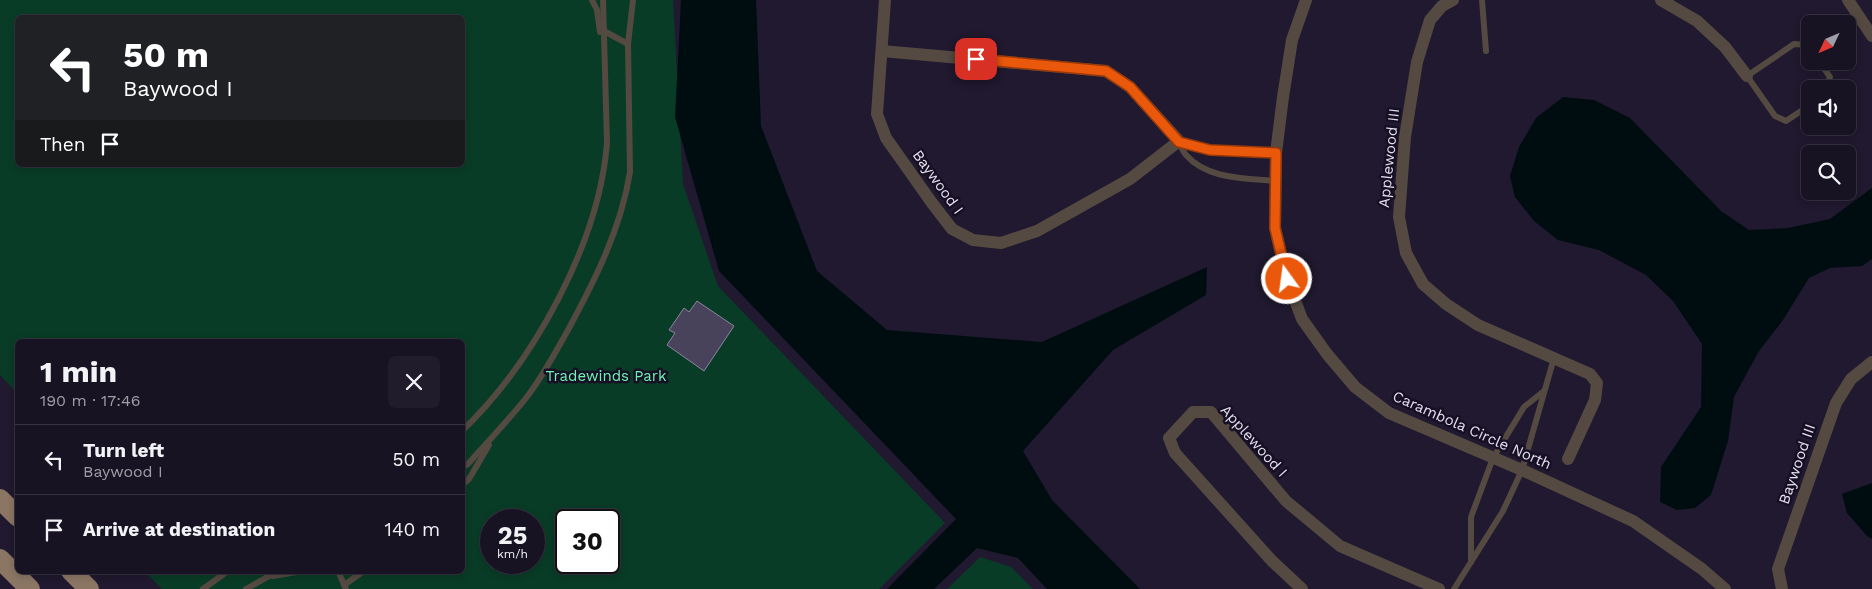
<!DOCTYPE html>
<meta charset="utf-8">
<style>
:root{--surface:#181323;--page:#211c2b;--text:#f1f3f6;--muted:#9f9ea6;--line:#363241}
body{margin:0;font-family:"Work Sans",sans-serif;background:var(--page);color:var(--text);height:100vh;display:flex;flex-direction:column;font-size:19px;white-space:nowrap}
*{box-sizing:border-box;margin:0}
p{font-size:16px;color:var(--muted)}
.icon{flex:none;width:28px;height:28px;fill:none;stroke:currentColor;stroke-width:2;stroke-linecap:round;stroke-linejoin:round}
.map{position:relative;flex:1;overflow:hidden}
.drawer{position:absolute;left:15px;top:339px;width:450px;height:235px;display:flex;flex-direction:column;background:var(--surface);border-radius:8px;box-shadow:0 2px 8px #0003,0 0 0 1px var(--line)}
.drawer>*{flex:none}
.top-card{position:absolute;left:15px;top:15px;width:450px;height:152px;border-radius:8px;box-shadow:0 2px 8px #0003,0 0 0 1px var(--line);background:#202124;color:#fff;overflow:hidden}
.needle{width:32px;rotate:226deg}
.fabs{position:absolute;left:1801px;top:15px;display:grid;gap:10px}
.fabs a{display:grid;place-items:center;width:55px;height:55px;border-radius:8px;background:var(--surface);box-shadow:0 2px 8px #0003,0 0 0 1px var(--line);font-size:25px}
.speed{position:absolute;left:480px;top:509px;display:flex;gap:10px;font-size:25px;font-weight:700;text-align:center}
.speed>*{display:grid;place-content:center;width:65px;height:65px;border-radius:50%;background:var(--surface);box-shadow:0 2px 8px #0003,0 0 0 1px var(--line);line-height:1}
.speed small{font-size:12px;font-weight:400}
.speed .limit{border:2px solid #111;border-radius:8px;background:#fff;color:#111}
.pin{position:absolute;display:grid;place-items:center;width:42px;height:42px;color:#fff;margin:-21px;border-radius:10px;box-shadow:0 2px 8px #0006}
.me{position:absolute;width:55px;margin:-28px;rotate:346deg;stroke-linejoin:round;filter:drop-shadow(0 0 4px #0008)}
.turn{display:flex;align-items:center;gap:18px;height:105px;padding:0 25px;font-size:22px}
.turn .icon{width:65px;height:65px;stroke-width:2.5}
.turn b{display:block;font-size:35px;line-height:42px}
.then{display:flex;align-items:center;height:48px;padding:0 25px;background:#0003;gap:10px;font-size:19px}
.round{display:grid;place-items:center;flex:none;width:52px;height:52px;border-radius:8px;background:var(--page)}
.headline{display:flex;align-items:center;justify-content:space-between;height:85px;padding:0 25px}
h1{font-size:30px;font-weight:700;line-height:38px}
ul{padding:0;list-style:none}
li{display:flex;align-items:center;gap:15px;height:70px;padding:0 25px;border-top:1px solid var(--line)}
li div{flex:1}
li b{display:block;font-size:19px}
li em{font-style:normal}
.map>svg:first-child{display:block}
</style>
<div class="map">
<svg width="1872" height="589" viewBox="0 0 1872 589">
<rect width="100%" height="100%" fill="#20192f"/>
<g fill="#093c26" fill-rule="evenodd">
<path d="M0,0h673l10,184 35,102 227,237 -66,66h-717l-18,-18h318v-230h-444l-1,52 -17,-18zM18,18h444v147h-444zM491,520h43v42h-43zM566,520h43v42h-43z"/>
<path d="M980,557l31,10 22,22h-86z"/>
</g>
<g fill="#000d10">
<path d="M681,0h75l5,126 56,145 70,59 155,12 165,-75 -1,28 -93,55 -90,101 29,49 88,89h-93l-29,-31 -41,-10 -43,41h-47l69,-70 -237,-248 -44,-154z"/>
<path d="M1563,97l31,3 36,18 91,93 28,19 39,-2 42,-9 42,-31v71l-10,7 -32,2 -21,10 -26,42 -24,31 -25,46 -6,44 -17,54 -16,13 -18,2 -17,-8 1,-35 40,-60 1,-63 -29,-43 -27,-26 -47,-25 -41,-10 -24,-19 -19,-24 -5,-21 9,-29 17,-29z"/>
<path d="M1872,483v56l-5,-3 -20,-23 -5,-19z"/>
</g>
<path fill="#49425b" stroke="#8c85a1" d="M697,301l37,25 -30,45 -37,-26 8,-12 -6,-3 15,-22 5,4z"/>
<g fill="none" stroke-linecap="round" stroke-linejoin="round">
<g stroke="#544a41" stroke-width="6">
<path d="M592,0l5,10 3,22"/>
<path d="M1482,0l4,51"/>
<path d="M604,31l24,13"/>
<path d="M1810,48l-3,-3 -13,-1 -47,32 28,40 11,5 24,-16"/>
<path d="M1819,61l11,16 -4,12"/>
<path d="M1179,141c2,5 4,11 7,14 22,25 60,23 89,26"/>
<path d="M1179,141l31,9 66,3"/>
<path d="M462,431c72,-69 137,-188 145,-288l-4,-143"/>
<path d="M462,467l6,-3c19,-22 40,-43 58,-66 16,-20 29,-45 42,-68 27,-50 53,-101 62,-158l-2,-128 5,-44"/>
<path d="M462,485l7,-6 20,-34"/>
<path d="M1471,562v-45l22,-59 31,-51 20,-16"/>
<path d="M338,571l8,18"/>
<path d="M273,576l29,-5"/>
<path d="M344,585l20,-14"/>
<path d="M203,589l25,-18"/>
<path d="M246,589l32,-18"/>
<path d="M1454,589l49,-78 19,-41 32,-112"/>
</g>
<g stroke="#544a41" stroke-width="12">
<path d="M1306,0l-14,40 -9,57 -7,56 -1,75 12,51 15,40 25,35 28,33 34,26 133,57 111,51 69,48 23,20"/>
<path d="M1453,0l-11,6 -12,14 -13,42 -12,75 -6,80 7,36 17,31 23,20 32,21 112,49 7,9 -2,17 -27,59"/>
<path d="M1661,0l36,21 28,26 22,29"/>
<path d="M1848,0l24,36"/>
<path d="M882,51l224,20 24,16 49,54 -49,38 -93,52 -36,12 -28,-3 -21,-11 -20,-26 -46,-65 -9,-24 8,-114"/>
<path d="M1302,589l-30,-28 -97,-108 -6,-15 24,-26h18l75,89 54,45 99,43"/>
<path d="M1782,589l-4,-20 58,-166 15,-24 21,-17"/>
</g>
<g stroke="#8b7664" stroke-width="20">
<path d="M0,499l18,18"/>
<path d="M0,559l30,30"/>
<path d="M71,571l18,18"/>
</g>
</g>
<g fill="none" stroke-linecap="round" stroke-linejoin="round">
<g stroke="#983908" stroke-width="12">
<path id="route" d="M976,59l130,12 24,16 49,55 31,8 66,3 -1,75 12,51"/>
</g>
<use href="#route" stroke="#ea580c" stroke-width="9"/>
</g>
<g text-anchor="middle" stroke-width="5" stroke-linejoin="round" paint-order="stroke">
<g font-size="15" fill="#e3dfef" stroke="#171025">
<text transform="translate(1389 158) rotate(-84)" y="5">Applewood III</text>
<text transform="translate(938 182) rotate(54)" y="5">Baywood I</text>
<text transform="translate(1472 430) rotate(24)" y="5">Carambola Circle North</text>
<text transform="translate(1254 441) rotate(48)" y="5">Applewood I</text>
<text transform="translate(1797 464) rotate(-71)" y="5">Baywood III</text>
</g>
<g font-size="15" fill="#6df4b2" stroke="#171025">
<text x="606" y="381">Tradewinds Park</text>
</g>
</g>
</svg>
<div class="fabs">
<a><svg class="needle" viewBox="-14 -14 28 28"><path d="M0-13l5 13h-10z" fill="#e53935"/><path d="M0 13l5-13h-10z" fill="#9f9ea6"/></svg></a>
<a><svg class="icon" aria-label="sound" viewBox="0 0 24 24"><path d="M4 9h4l5-4v14l-5-4H4zM17 9q2 3 0 6"/></svg></a>
<a><svg class="icon" aria-label="search" viewBox="0 0 24 24"><circle cx="10" cy="10" r="6"/><path d="M15 15l6 6"/></svg></a>
</div>
<div class="speed"><div>25<small>km/h</small></div><div class="limit">30</div></div>
<div class="pin" style="left:976px;top:59px;background:#d93025"><svg class="icon" aria-label="arrive" viewBox="0 0 24 24"><path d="M6 21V4h12l-3 4 3 4H6"/></svg></div>
<svg class="me" style="left:1287px;top:279px" viewBox="-20 -20 40 40"><circle r="17" fill="#ea580c" stroke="#fff" stroke-width="3"/><path d="M0-11L8 9 0 5-8 9z" fill="#fff"/></svg>
<div class="top-card">
<div class="turn"><svg class="icon" aria-label="left" viewBox="0 0 24 24"><path d="M17 20v-9H6M10 6l-5 5 5 5"/></svg><div><b>50 m</b>Baywood I</div></div>
<div class="then">Then<svg class="icon" aria-label="arrive" viewBox="0 0 24 24"><path d="M6 21V4h12l-3 4 3 4H6"/></svg></div>
</div>
<section class="drawer">
<div class="headline"><div><h1>1 min</h1><p>190 m · 17:46</p></div><a class="round"><svg class="icon" aria-label="close" viewBox="0 0 24 24"><path d="M6 6l12 12M18 6L6 18"/></svg></a></div>
<ul>
<li><svg class="icon" aria-label="left" viewBox="0 0 24 24"><path d="M17 20v-9H6M10 6l-5 5 5 5"/></svg><div><b>Turn left</b><p>Baywood I</p></div><em>50 m</em></li>
<li><svg class="icon" aria-label="arrive" viewBox="0 0 24 24"><path d="M6 21V4h12l-3 4 3 4H6"/></svg><div><b>Arrive at destination</b></div><em>140 m</em></li>
</ul>
</section>
</div>
